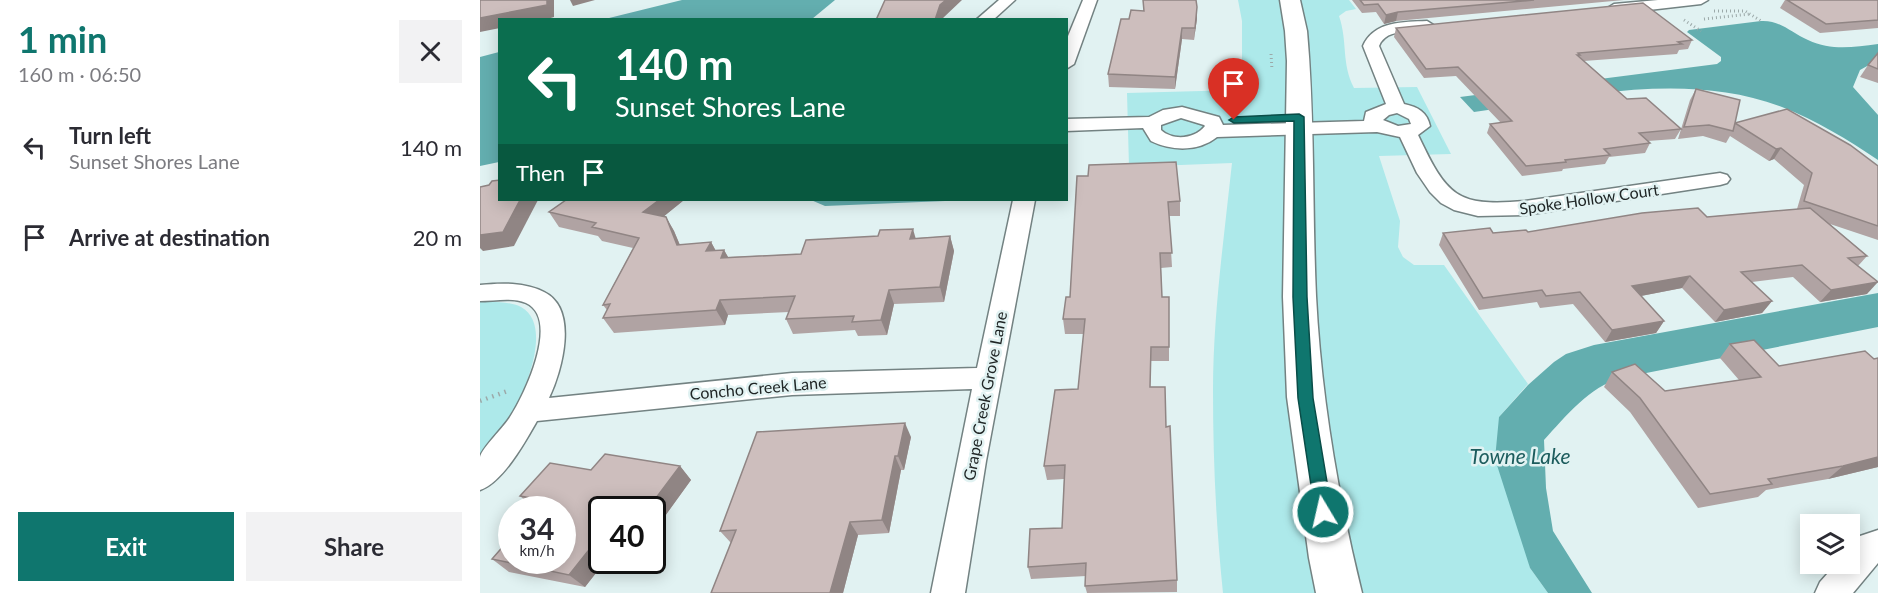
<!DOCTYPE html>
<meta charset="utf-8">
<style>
:root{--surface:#fff;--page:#f2f2f3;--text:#2b2b33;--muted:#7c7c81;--accent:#0f766e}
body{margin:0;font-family:Lato,sans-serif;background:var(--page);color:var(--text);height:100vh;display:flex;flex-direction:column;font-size:22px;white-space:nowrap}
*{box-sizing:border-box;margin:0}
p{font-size:20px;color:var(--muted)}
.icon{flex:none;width:33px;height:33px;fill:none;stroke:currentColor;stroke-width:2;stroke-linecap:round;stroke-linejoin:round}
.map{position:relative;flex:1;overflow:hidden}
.drawer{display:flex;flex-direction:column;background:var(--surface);width:480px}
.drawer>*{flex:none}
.hud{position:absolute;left:18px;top:18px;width:570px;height:183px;border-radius:0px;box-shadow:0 3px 15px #0003;background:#0b6e4f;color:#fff;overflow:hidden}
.fabs{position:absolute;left:1320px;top:514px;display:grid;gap:12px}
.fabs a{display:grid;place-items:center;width:60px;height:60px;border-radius:0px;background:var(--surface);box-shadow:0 3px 15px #0003;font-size:30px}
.speed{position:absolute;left:18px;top:496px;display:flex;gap:12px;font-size:30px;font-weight:700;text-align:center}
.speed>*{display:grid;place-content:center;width:78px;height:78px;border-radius:50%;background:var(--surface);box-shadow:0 3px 15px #0003;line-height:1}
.speed small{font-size:15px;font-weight:400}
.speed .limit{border:3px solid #111;border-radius:9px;background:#fff;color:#111}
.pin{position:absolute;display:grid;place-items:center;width:51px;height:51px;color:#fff;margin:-62px -26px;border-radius:50% 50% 50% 0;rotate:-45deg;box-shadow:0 0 6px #0007}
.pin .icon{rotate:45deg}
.me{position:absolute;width:66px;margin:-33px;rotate:351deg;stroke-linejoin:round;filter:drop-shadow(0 0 4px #0008)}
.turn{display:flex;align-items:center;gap:21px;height:126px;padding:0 18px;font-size:27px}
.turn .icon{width:78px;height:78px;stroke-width:2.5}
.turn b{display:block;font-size:42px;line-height:51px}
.then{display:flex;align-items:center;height:57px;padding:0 18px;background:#0003;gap:12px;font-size:22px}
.round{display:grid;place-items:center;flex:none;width:63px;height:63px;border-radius:0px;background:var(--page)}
.head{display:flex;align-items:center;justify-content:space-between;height:102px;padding:0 18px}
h1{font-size:36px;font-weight:700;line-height:45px;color:var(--accent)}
.primary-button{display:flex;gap:12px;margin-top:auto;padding:12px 18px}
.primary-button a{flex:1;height:69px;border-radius:0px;background:var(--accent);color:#fff;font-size:24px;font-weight:700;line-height:69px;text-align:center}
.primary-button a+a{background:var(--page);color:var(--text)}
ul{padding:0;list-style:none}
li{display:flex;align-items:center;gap:18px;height:90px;padding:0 18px}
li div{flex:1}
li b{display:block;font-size:22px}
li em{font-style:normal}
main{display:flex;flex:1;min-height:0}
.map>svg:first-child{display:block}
</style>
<main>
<section class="drawer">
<div class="head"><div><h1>1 min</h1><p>160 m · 06:50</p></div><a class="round"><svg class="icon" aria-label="close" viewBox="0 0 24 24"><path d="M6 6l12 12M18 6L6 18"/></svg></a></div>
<ul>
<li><svg class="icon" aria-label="left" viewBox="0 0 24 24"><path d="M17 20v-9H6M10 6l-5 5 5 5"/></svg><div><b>Turn left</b><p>Sunset Shores Lane</p></div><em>140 m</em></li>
<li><svg class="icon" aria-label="arrive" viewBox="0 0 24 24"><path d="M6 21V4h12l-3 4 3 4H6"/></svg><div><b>Arrive at destination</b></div><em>20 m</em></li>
</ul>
<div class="primary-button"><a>Exit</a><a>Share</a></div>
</section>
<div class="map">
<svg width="1398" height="593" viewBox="0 0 1398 593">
<rect width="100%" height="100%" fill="#e1f2f2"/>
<g fill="#ade9ea">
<path d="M758,0h111l7,9 -10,2 -7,5c9,26 2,47 15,72l63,-1 34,67 -72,2 21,65 -2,26 5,10 11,8h30l84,119 -29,33 31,151 18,25h-325c-7,-67 -10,-135 -10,-202 0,-76 11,-153 19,-228l-103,4 -2,-74 112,-3 -1,-21 4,-6v-42z"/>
<path d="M0,302c13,0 29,-1 41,5 30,16 8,74 -4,97 -11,19 -24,36 -37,53z"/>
</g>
<g fill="#63aeaf">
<path d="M202,0h153l-23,19h-207z"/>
<path d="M1281,21c20,-1 30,12 47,19 24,11 45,7 70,4v16l-18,10 -7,17 25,28v45c-30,-20 -62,-40 -96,-53 -99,-37 -207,-9 -308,5l-14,-15 257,-33 4,-3v-4l-34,-25 2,-2z"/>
<path d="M19,52v110l-19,4v-109z"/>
<path d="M331,200h135l-1,1 -120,5z"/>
<path d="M1398,293v34l-257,51c-32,9 -55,38 -77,62l2,48 7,43 39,62h-44l-18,-25 -35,-109 4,-42 29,-32 26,-23 12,-8 28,-9z"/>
</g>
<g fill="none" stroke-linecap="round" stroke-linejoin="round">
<g stroke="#738282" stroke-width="3">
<g id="street">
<path d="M519,0h16l-22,20h-17z"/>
<path d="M603,0h14l-23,64 -8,5v-28z"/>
<path d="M1178,0h50l-7,4 -87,10 -8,-5 8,-5z"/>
<path d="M947,21l8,5 -2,3c-17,5 -46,-3 -54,17l25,58c14,3 23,8 26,22l-12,9c29,61 38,72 107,66l195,-28 7,2 3,4 -3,4 -7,2 -195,30 -47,1 -24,-6 -13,-7 -11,-11 -13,-19 -17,-36 -23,-5 -160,5c-19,15 -45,14 -66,4l-8,-13 -77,3v-12l83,-2 14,-7 19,-3 37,10 4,8 141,-4 2,-9 20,-8 -23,-58c11,-25 40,-24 64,-25zM917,113l12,6 2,5 -13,2 -15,-6 6,-5zM701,118l23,7 1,1c-10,13 -32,15 -44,4v-5z"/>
<path d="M533,200h22l-49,261 -21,132h-34l41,-204 -180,6 -255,26c-12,21 -34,61 -57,69 0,-10 0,-23 0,-33 2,-9 24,-30 30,-40 14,-21 51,-98 16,-114 -13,-6 -32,-2 -46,-2v-16c21,-2 44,-3 64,7 35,17 18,79 5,106l243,-25 185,-5z"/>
<path d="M1398,530v33l-25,30h-38l5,-11 16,-18h14v-16l10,-12z"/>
</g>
</g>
<g stroke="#738282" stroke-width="3">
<path id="secondary" d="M800,0h20l7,31c8,88 5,176 9,265 5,99 22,200 46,297h-46l-7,-35 -22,-161 -4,-100 4,-236 -2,-30z"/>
</g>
<g stroke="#9ca9a9" stroke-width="3" stroke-dasharray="1 3" stroke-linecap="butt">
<path d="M1234,11h31l16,10"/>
<path d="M1224,19l46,-5"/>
<path d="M1204,20l17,11"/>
<path d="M791,54l1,16"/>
</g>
<path stroke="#9ca9a9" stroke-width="4.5" stroke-dasharray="1.5 5" stroke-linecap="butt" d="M0,401l30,-11"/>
<use href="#street" fill="#fff" fill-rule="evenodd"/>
<use href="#secondary" fill="#fff" fill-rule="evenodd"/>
</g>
<g fill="#b0a3a3">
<path d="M663,0h53l1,18 -3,22 -12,-1 -7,50 -66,-2 -1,-13 21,-55 15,-8z"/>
<path d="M872,0h272l-228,21 -12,3 -8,-12 -14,1z"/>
<path d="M1305,0h93v28l-58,5 -40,-25z"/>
<path d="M916,28l296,12 -4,9 -9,1 -2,4 -93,7 43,38 54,30 -6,10 -27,2 2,2 -5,10 -36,4 -4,7 -42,5 -1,2 -40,5 -35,-43 3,-9 11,-1 -45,-47 -32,2 -30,-41z"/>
<path d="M1398,53v30l-18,-6 8,-12z"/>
<path d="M1216,89l39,34 143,43v74l-48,-16 37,32 -9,10 9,28 -47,8 -27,-25 -41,5 20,19 -10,12 -47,9 -33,-34 -41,8 23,25 -8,12 -51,9 -32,-38 -33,4 -3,-6 -58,8 -40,-65 4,-12h50l35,-1 269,-23 7,-24 -30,-26 -5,2 -39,-25 -4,7 -23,-7 -25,3 12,-39z"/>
<path d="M597,176l103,25v15h-11l3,51 -11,1 1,29h7v64h-18l-1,26 16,40 11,153v12l-90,1 -2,-7 1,-10 -55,3 -3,-12 34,-39 2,-49 -17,1 -3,-14 34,-77 6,-55h-19l-2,-15 7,-22z"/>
<path d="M86,200h118l-20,16 2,1 8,14 6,14 31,-3 5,9 8,-1 4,7 73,-3 115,-16 34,-2 4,15 -10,51 -50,2 -7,31 -29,1 -3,-6 -62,4 -7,-15 3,-7 -61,3 -3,10 -111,8 -11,-15 4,-8 -4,-5 30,-57 -31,-7 -4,-5 -39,-9 -10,-15z"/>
<path d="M1250,344l49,22 99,-8v109l-50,12 -62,11 -8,7 -60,11 -68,-96 -26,-25 8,-15 53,19 74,-11 -19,-22z"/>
<path d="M431,437l-7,33h-3l-12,63 -31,2 -15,58h-132l20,-50 -11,-12z"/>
<path d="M200,466l11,14 -39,54v-24h-50v51h31l-5,7 -25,-4 -18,23 -76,-15 -17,-13 43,-50 -15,-13 71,-26z"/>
</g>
<g fill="#908584">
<path d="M67,0h7v17l-10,3h-44v8l-20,4v-14z"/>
<path d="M90,0h25l-22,6z"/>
<path d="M466,0h16l-19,18v2h-8l5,-15z"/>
<path d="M717,7v11l-3,22 1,-12z"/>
<path d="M918,12l-2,9 -12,3 2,-9z"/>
<path d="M702,28v11l-7,50v-12z"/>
<path d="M1301,148l-7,11 -5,2 7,-12z"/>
<path d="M40,200h18l-24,46 -31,5 -3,-3v-13z"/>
<path d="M179,200h25l-32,26 -9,-14z"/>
<path d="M186,217l8,14 12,29 -9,-15z"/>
<path d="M433,229l4,14 -7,-4z"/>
<path d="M470,236l4,15 -10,51 -4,-15z"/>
<path d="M231,242l8,15 -13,-6z"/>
<path d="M244,250l8,14 -11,-6z"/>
<path d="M1210,276l-8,12 -57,11 7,-13z"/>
<path d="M1398,282l-11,12 -47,8 11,-12z"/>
<path d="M409,290l5,14 -7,31 -6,-15z"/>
<path d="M240,300l8,15 -3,10 -9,-15z"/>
<path d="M1292,301l-10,12 -47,9 9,-12z"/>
<path d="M1184,321l-8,12 -51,9 7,-12z"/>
<path d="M425,423l6,14 -7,33 -6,-14z"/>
<path d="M415,456l6,14 -12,63 -7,-13z"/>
<path d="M1398,457v10l-50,12 15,-13z"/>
<path d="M200,466l11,14 -39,54v-24h-5z"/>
<path d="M370,522l8,13 -15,58h-13z"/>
<path d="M108,551l15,13 -18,23 -16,-12z"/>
<path d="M140,561h13l-5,7z"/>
</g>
<g fill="#cdbebd" stroke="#908584" stroke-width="1.5">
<path d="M0,0h67v5l-67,13z"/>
<path d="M405,0h61l-6,5 -5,15h-59z"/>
<path d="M663,0h53l1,7 -2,21h-13l-7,49 -67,-3 13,-55h8l2,-9 13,1z"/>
<path d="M880,0h174l-136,12 -12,3 -8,-11 -14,1z"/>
<path d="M1307,0h91v20l-52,4z"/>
<path d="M1163,3l49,37 -14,2 4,2 -104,9 2,2h-3l50,44 19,-1 35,31 -42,4 11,10 -46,6 6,6 -45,5 1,2 -40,4 -36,-42 22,-3 -54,-54 -32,2 -30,-41z"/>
<path d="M1398,53v16l-10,-4z"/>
<path d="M1216,89l44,11 -5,23 52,-14 63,36 28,21v60l-74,-25 8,-28 -31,-25 -5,1 -41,-26 -2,8 -24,-6 -25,2z"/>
<path d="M696,162l4,39 -12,1 4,51h-12l2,44h7v50h-18l-1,40h15l1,40 4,-1 7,154 -92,6 1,-23 -58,4 2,-38 32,-1 3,-63 -21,1 11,-76 23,-1 7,-70h-22l3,-22h4l7,-121h11l1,-11z"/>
<path d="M20,180v20h20l-17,32 -23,3v-48l9,-2 3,-4z"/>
<path d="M86,200h93l-16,12 23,5 11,28 34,-3 -5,9 18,-1 -3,8 80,-4 5,-14 72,-4 2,-6 33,-1 -3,10 40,-3 -10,51 -51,3 -8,30 -29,2 2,-6 -68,3 9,-23 -75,4 -4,10 -113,8 7,-14 -7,1 36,-67 -47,-11 4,-4 -47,-11z"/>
<path d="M1218,208l9,9 103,-9 57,48 -19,2 30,24 -47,8 -29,-25 -61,7 31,29 -48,9 -34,-34 -58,10 32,35 -52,9 -32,-38 -34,4 -4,-6 -59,8 -40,-65 47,-5 3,5 33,-3 2,2 114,-19z"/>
<path d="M1274,340l25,26 86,-15 9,8 4,-1v99l-35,9 -75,13 4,5 -62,10 -70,-96 -28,-26 23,-8 30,27 96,-14 -31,-33z"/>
<path d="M425,423l-7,33h-3l-13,64 -32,2 -20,71h-119l25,-63 -16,1 37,-99z"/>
<path d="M125,454l75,12 -33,44h-45v43l-14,-2 -19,24 -77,-16 20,-23v25h50v-51h-28l8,-10 -22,-4 30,-33 41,7z"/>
</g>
<path fill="#0f766e" stroke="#0a4d48" stroke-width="1.5" d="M819,114l5,3 3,180 6,101 19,114 -2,6 -7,2 -6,-2 -2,-6 -17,-114 -5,-101 1,-176 -60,2 -5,-3 5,-3z"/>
<g text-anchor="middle" stroke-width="5" stroke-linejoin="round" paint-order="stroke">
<g font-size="16" fill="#202626" stroke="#e1f2f2">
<text transform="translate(1109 199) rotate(-8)" y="6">Spoke Hollow Court</text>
<text transform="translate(278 388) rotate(-5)" y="6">Concho Creek Lane</text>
<text transform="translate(505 396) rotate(-79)" y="6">Grape Creek Grove Lane</text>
</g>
<g font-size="21" font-style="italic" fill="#1c5c5d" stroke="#e1f2f2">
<text x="1040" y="464">Towne Lake</text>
</g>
</g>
</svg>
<div class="fabs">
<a><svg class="icon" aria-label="layers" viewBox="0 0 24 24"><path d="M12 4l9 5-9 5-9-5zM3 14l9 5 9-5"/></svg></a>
</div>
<div class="speed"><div>34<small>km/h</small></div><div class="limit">40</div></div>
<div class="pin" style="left:754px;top:120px;background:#d93025"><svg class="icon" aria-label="arrive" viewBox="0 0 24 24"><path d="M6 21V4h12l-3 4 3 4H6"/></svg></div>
<svg class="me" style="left:843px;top:512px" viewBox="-20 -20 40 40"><circle r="17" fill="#0f766e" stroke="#fff" stroke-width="3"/><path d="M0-11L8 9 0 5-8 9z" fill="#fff"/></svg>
<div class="hud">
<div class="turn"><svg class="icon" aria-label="left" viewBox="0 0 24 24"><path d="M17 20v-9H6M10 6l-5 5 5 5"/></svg><div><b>140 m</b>Sunset Shores Lane</div></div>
<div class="then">Then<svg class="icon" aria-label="arrive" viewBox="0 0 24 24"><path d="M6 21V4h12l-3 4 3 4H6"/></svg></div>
</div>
</div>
</main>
